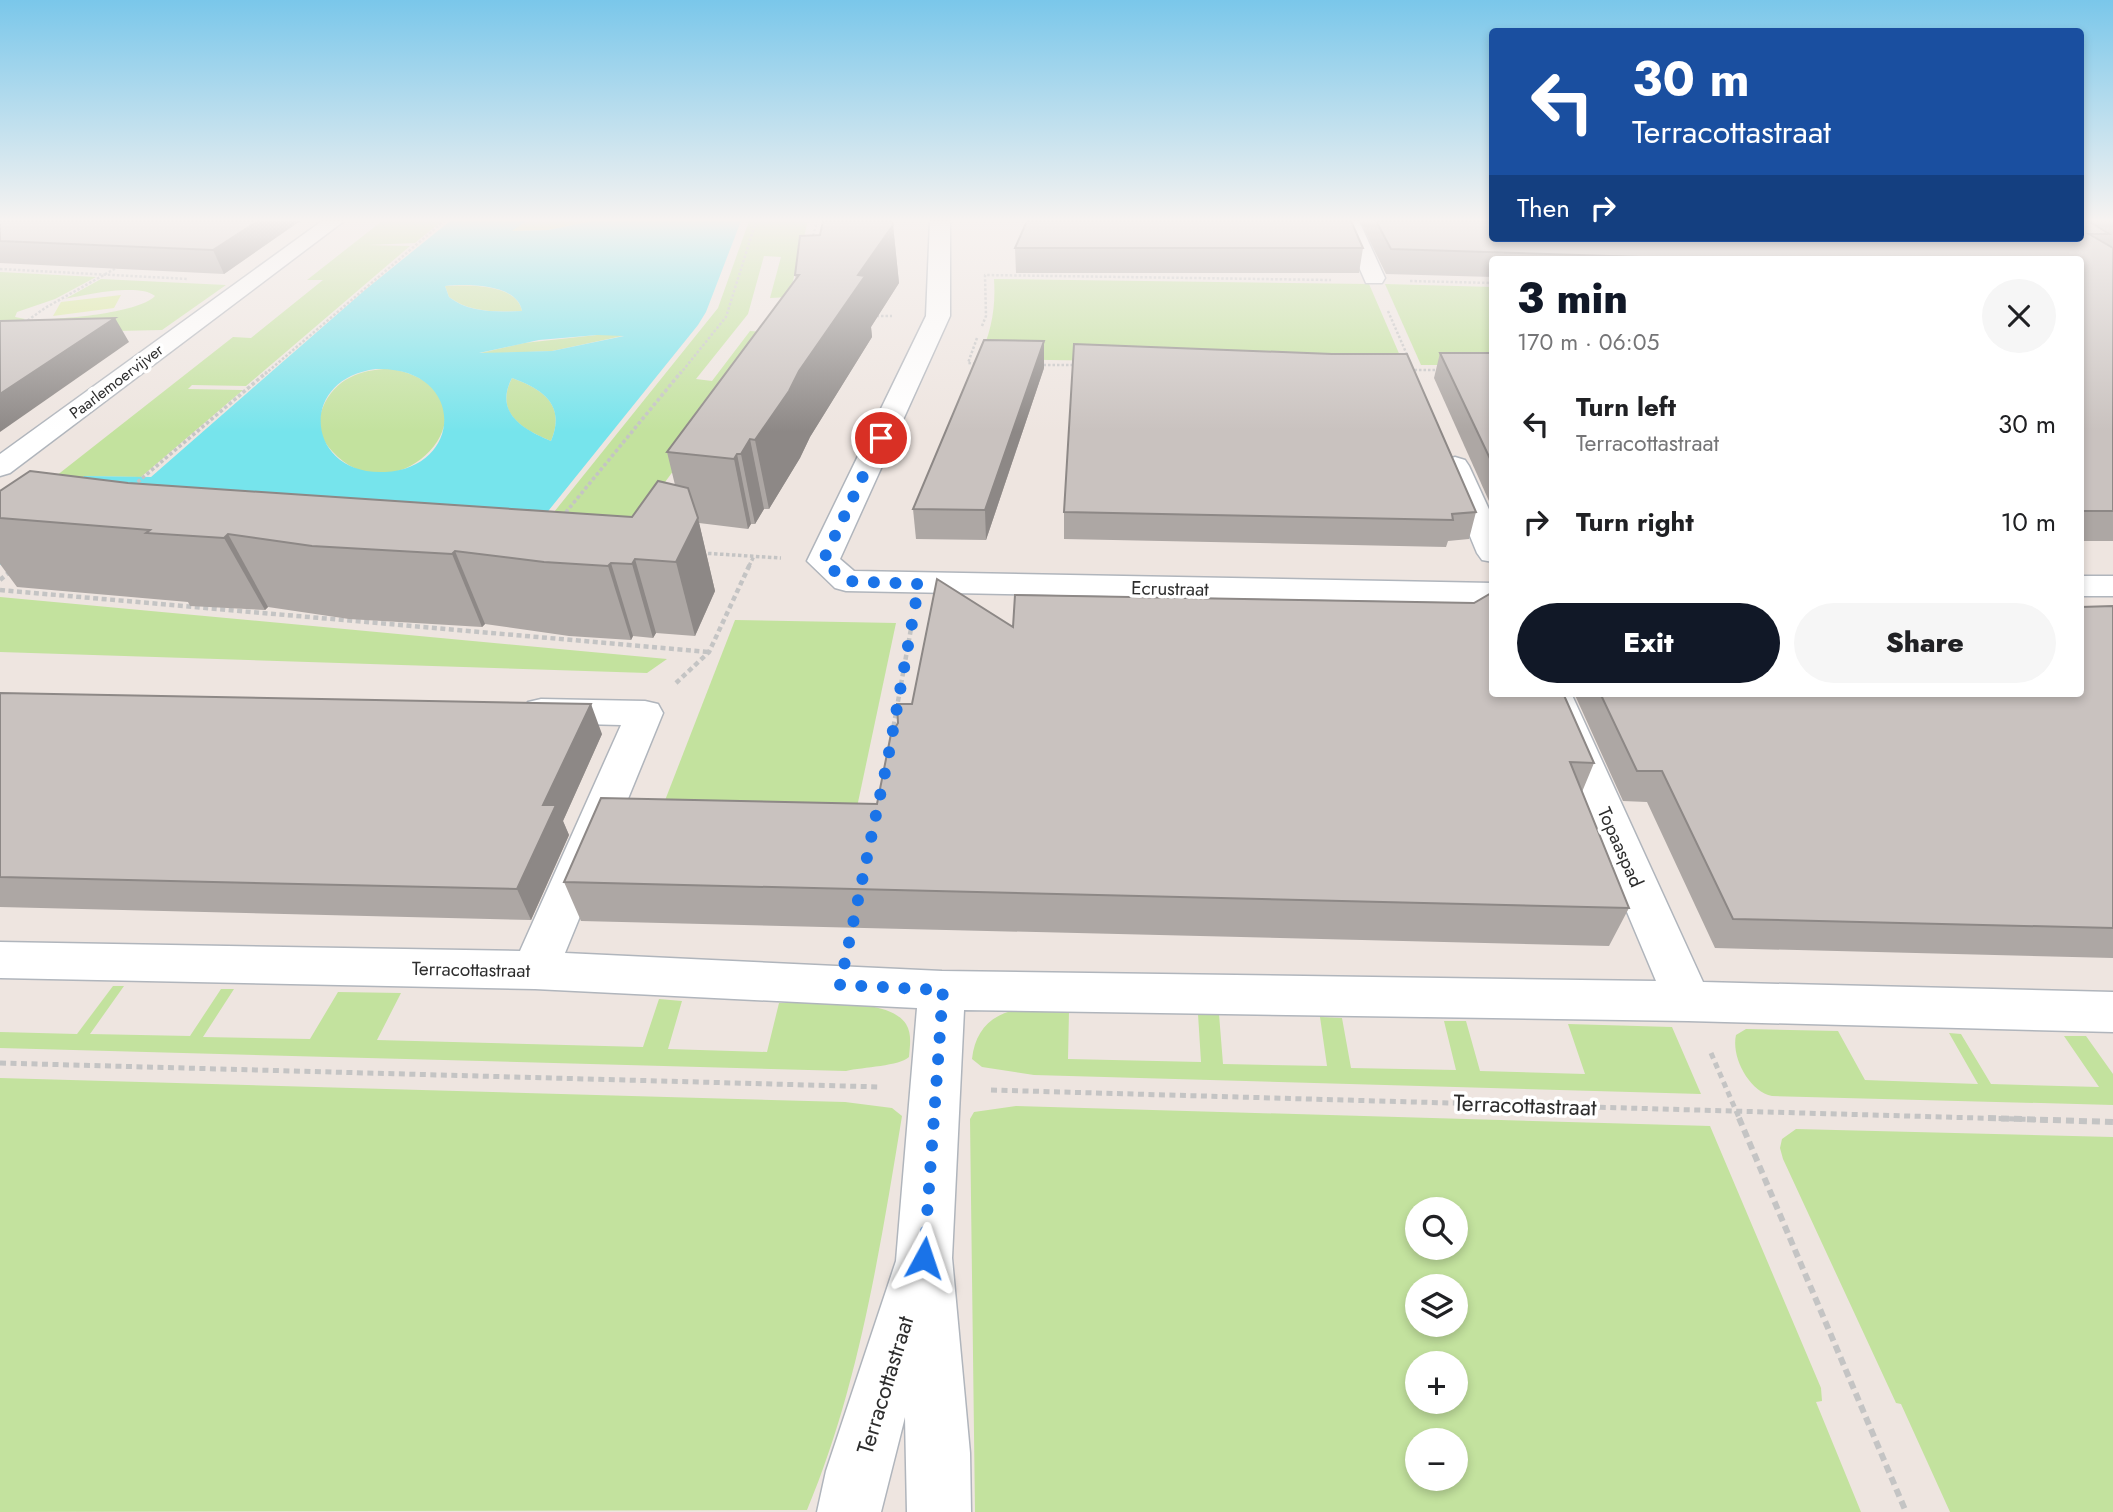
<!DOCTYPE html>
<meta charset="utf-8">
<style>
:root{--surface:#fff;--page:#f6f6f6;--text:#202124;--muted:#757577;--accent:#111827}
body{margin:0;font-family:Jost,sans-serif;background:var(--page);color:var(--text);height:100vh;display:flex;flex-direction:column;font-size:26px;white-space:nowrap}
*{box-sizing:border-box;margin:0}
p{font-size:23px;color:var(--muted)}
.icon{flex:none;width:38px;height:38px;fill:none;stroke:currentColor;stroke-width:2;stroke-linecap:round;stroke-linejoin:round}
.map{position:relative;flex:1;overflow:hidden}
.drawer{position:absolute;left:1489px;top:256px;width:595px;height:441px;display:flex;flex-direction:column;background:var(--surface);border-radius:7px;box-shadow:0 4px 10px #0003}
.drawer>*{flex:none}
.guide{position:absolute;left:1489px;top:28px;width:595px;height:214px;border-radius:7px;box-shadow:0 4px 10px #0003;background:#1a4fa0;color:#fff;overflow:hidden}
.controls{position:absolute;left:1405px;top:1197px;display:grid;gap:14px}
.controls a{display:grid;place-items:center;width:63px;height:63px;border-radius:50%;background:var(--surface);box-shadow:0 4px 10px #0003;font-size:35px}
.pin{position:absolute;display:grid;place-items:center;width:60px;height:60px;color:#fff;margin:-30px;border:4px solid #fff;border-radius:50%;box-shadow:0 2px 7px #0007}
.me{position:absolute;width:77px;margin:-38px;rotate:5deg;stroke-linejoin:round;filter:drop-shadow(0 0 5px #0008)}
.turn{display:flex;align-items:center;gap:24px;height:147px;padding:0 28px;font-size:32px}
.turn .icon{width:91px;height:91px;stroke-width:2.5}
.turn b{display:block;font-size:49px;line-height:60px}
.then{display:flex;align-items:center;height:66px;padding:0 28px;background:#0003;gap:14px;font-size:26px}
.round{display:grid;place-items:center;flex:none;width:74px;height:74px;border-radius:37px;background:var(--page)}
.head{display:flex;align-items:center;justify-content:space-between;height:119px;padding:0 28px}
h1{font-size:42px;font-weight:800;line-height:52px;color:var(--accent)}
.button{display:flex;gap:14px;margin-top:auto;padding:14px 28px}
.button a{flex:1;height:80px;border-radius:42px;background:var(--accent);color:#fff;font-size:28px;font-weight:800;line-height:80px;text-align:center}
.button a+a{background:var(--page);color:var(--text)}
ul{padding:0;list-style:none}
li{display:flex;align-items:center;gap:21px;height:98px;padding:0 28px}
li div{flex:1}
li b{display:block;font-size:26px}
li em{font-style:normal}
.map>svg:first-child{display:block}
</style>
<div class="map">
<svg width="2113" height="1512" viewBox="0 0 2113 1512">
<rect width="100%" height="100%" fill="#eee5e0"/>
<g fill="#c3e29e" fill-rule="evenodd">
<path d="M382,221h60l-27,22 -47,2 42,1 -164,140 -54,-1 -4,4 55,1 -102,87 -57,-1 -58,46 -26,-2 233,-183 18,1 72,-58h-16z"/>
<path d="M526,221h67l-45,9 -38,1z"/>
<path d="M749,221h59l-19,76 -19,1 11,-41 -17,-1 -16,58 -52,65 16,2 38,-50 25,2 -166,225 -63,-36 172,-214z"/>
<path d="M0,272l96,5 -41,22 -38,13 -2,5 10,2 -25,17z"/>
<path d="M101,279l125,6 -64,45 -137,3 8,-13c27,-1 104,-6 122,-24 -16,-13 -70,-1 -90,3z"/>
<path d="M994,279l375,5 35,81 -425,-6c12,-27 17,-50 15,-80z"/>
<path d="M1385,284l108,3v78h-72z"/>
<path d="M445,286c22,-1 72,-3 77,25 -24,1 -52,2 -73,-14z"/>
<path d="M597,335h30l-75,16 -76,3 48,-11z"/>
<path d="M393,369c119,26 7,157 -61,82 -12,-12 -16,-28 -9,-44 12,-29 40,-39 70,-38z"/>
<path d="M512,378c31,11 54,27 39,63 -29,-12 -57,-28 -39,-63z"/>
<path d="M0,597l667,62 -20,14 -647,-21z"/>
<path d="M735,620l161,3 -43,203 -196,-5z"/>
<path d="M113,986h11l-34,48 100,2 31,-47h13l-31,48 107,2 28,-47 63,1 -24,47 266,7 16,-48 23,2 -14,48 99,3 12,-49c31,1 109,-7 127,21 6,10 4,21 3,33 -9,9 -46,10 -63,14l-846,-23v-16l77,2z"/>
<path d="M1015,1010l54,1 -1,48 133,3 -3,-48h21l4,50 104,2 -7,-49 22,1 9,50 105,2 -12,-49h22l14,50 105,3 -17,-50 104,3 29,67 -667,-19 -52,-8 -10,-8c3,-27 17,-43 43,-49z"/>
<path d="M1746,1029l92,2 27,49 113,4 -29,-51 12,1 30,50 108,3 -35,-51h22l27,38v31l-341,-9c-23,-5 -41,-39 -36,-61z"/>
<path d="M0,1078l845,24 47,6 10,8c-22,133 -43,270 -95,394l-807,2z"/>
<path d="M1016,1106l694,20 111,262 1,13 -6,1 45,110h-886l-5,-393 4,-7zM1418,1209h38v39h-38zM1418,1286h38v39h-38zM1418,1363h38v39h-38zM1418,1440h38v39h-38z"/>
<path d="M1796,1129l317,8v375h-163l-49,-108 -5,-1 -113,-244 -3,-11 2,-9z"/>
</g>
<path fill="#d7e99a" d="M121,295l-7,13 -61,8 8,-14z"/>
<path fill="#76e4ec" fill-rule="evenodd" d="M450,221h76l-14,10 36,-1 45,-9h148l-35,91 -8,13 -153,190 -454,-24 -91,74v-23l84,-66 67,1 214,-187zM445,286c21,-2 72,-3 77,25 -25,1 -53,2 -73,-14zM597,335l27,1 -72,15 -73,2 60,-13zM376,369c90,-3 89,99 9,103 -79,4 -89,-93 -9,-103zM512,378c31,11 54,27 39,63 -29,-12 -57,-29 -39,-63z"/>
<g fill="none" stroke-linecap="round" stroke-linejoin="round">
<g stroke="#b0b5bc" stroke-width="3">
<g id="minor">
<path d="M322,221h22l-334,252 -10,3v-22z"/>
<path d="M930,221h20v95l-110,243 14,12 639,12v20l-647,-12 -11,-3 -28,-27 119,-245z"/>
<path d="M1339,221h20l26,57 -3,5h-16z"/>
<path d="M1455,457l10,3 4,6 24,52v44l-11,-2 -5,-7 -36,-87 4,-6z"/>
<rect x="2081" y="576" width="32" height="20"/>
<path d="M1535,693h36l132,289 410,10v40l-425,-11 -724,-11 -12,248 18,195 1,59h-64l-2,-95 -24,95h-64l9,-41 70,-210 21,-253 -382,-19 -535,-11v-36l520,9 101,-226 -80,-2 -13,-3 -5,-9 5,-9 13,-3 104,2 13,3 5,9 -98,240 377,18 714,10z"/>
</g>
</g>
<g stroke="#c4c4c4" stroke-width="2.5" stroke-dasharray="2.5 2" stroke-linecap="butt">
<path d="M812,240l5,-19"/>
<path d="M0,269l188,10"/>
<path d="M1410,281l83,2"/>
<path d="M1388,311l20,46"/>
<path d="M872,316h20"/>
<path d="M24,323l21,-15 73,-41"/>
<path d="M982,326l4,-10 -1,-41 346,5"/>
<path d="M977,338l-9,25 10,1"/>
<path d="M1039,365h37"/>
<path d="M1410,370h30"/>
<path d="M265,374l179,-153"/>
<path d="M680,374l46,-57 30,-96"/>
</g>
<g stroke="#c4c4c4" stroke-width="3.5" stroke-dasharray="3.5 2.5" stroke-linecap="butt">
<path d="M133,486l134,-114"/>
<path d="M562,517l119,-145"/>
<path d="M702,553l79,5"/>
<path d="M749,566l5,-10"/>
</g>
<g stroke="#c4c4c4" stroke-width="4.5" stroke-dasharray="5 3.5" stroke-linecap="butt">
<path d="M0,580l12,-10"/>
<path d="M0,590l709,62"/>
<path d="M676,683l33,-31 41,-88"/>
<path d="M892,735l20,-112"/>
</g>
<g stroke="#c4c4c4" stroke-width="5" stroke-dasharray="6 4.5" stroke-linecap="butt">
<path d="M1711,1053l29,67"/>
<path d="M0,1063l881,24"/>
<path d="M991,1090l1058,30"/>
</g>
<g stroke="#c4c4c4" stroke-width="6" stroke-dasharray="8 5" stroke-linecap="butt">
<path d="M1739,1118l167,394"/>
<path d="M1988,1118l125,4"/>
</g>
<use href="#minor" fill="#fff" fill-rule="evenodd"/>
</g>
<g fill="#ada7a4">
<path d="M0,221h300l-76,53 -224,-11z"/>
<path d="M1360,221h133v17h588v-17h32v26l-9,-4 9,5v293h-32v-282h-588v18l-107,-3z"/>
<path d="M893,225l6,58 -28,44 1,10 -62,100 -10,21 -31,51h-5l-9,15h-4l-3,5 -49,-6 16,68 -20,45 -39,-3 -3,5 -20,-2 -2,4 -62,-4 -84,-12 -3,3 -133,-8 -81,-12 -3,3 -75,-4 -2,-4 -171,-15 -17,-23v-73l128,-8 504,34 43,-32 -8,-33 129,-172 -1,-5 25,-40z"/>
<path d="M1015,248h348l-4,25h-343z"/>
<path d="M1440,353h53v157l-59,-132z"/>
<path d="M1044,368l-58,172 -70,-1 -3,-30z"/>
<path d="M1064,512h412l-7,27 -21,2 -2,6 -382,-8z"/>
<path d="M2113,606v352l-398,-10 -68,-146 -24,-1 -49,-108h507z"/>
<path d="M1013,627l480,66 101,70 -12,29 47,116 -20,38 -1028,-25 -17,-39 313,-78 35,-100z"/>
<path d="M0,693l602,41 -39,87 6,14 -38,85 -531,-13z"/>
</g>
<g fill="#8d8886">
<path d="M258,221h42l-76,53 -11,-24z"/>
<path d="M893,225l6,58 -28,44 1,10 -62,100 -10,21 -31,51 -14,-69 103,-165z"/>
<path d="M115,318l14,24 -129,90v-38z"/>
<path d="M1044,341v27l-58,172 -1,-30z"/>
<path d="M750,439l14,70 -9,15 -14,-70z"/>
<path d="M737,454l14,70 -3,5 -14,-70z"/>
<path d="M698,518l17,73 -20,45 -19,-74z"/>
<path d="M228,534l40,73 -3,3 -41,-72z"/>
<path d="M455,551l30,73 -3,3 -30,-73z"/>
<path d="M635,559l21,74 -3,5 -21,-74z"/>
<path d="M611,563l22,73 -2,4 -23,-74z"/>
<path d="M591,704l11,30 -39,87 6,14 -38,85 -14,-31 26,-84z"/>
</g>
<g fill="#c9c2bf" stroke="#8d8886" stroke-width="2">
<path d="M0,221h258l-45,29 -213,-9z"/>
<path d="M823,221h69l1,4 -35,50 7,1 -66,95 -10,20 -34,49 -5,-1 -9,15h-4l-3,5 -67,-7 132,-177h-4l5,-39 20,-1z"/>
<path d="M1027,221h324l12,27h-348z"/>
<path d="M1376,221h117v17h588v-17h8l20,13h-20l24,14v263h-32v-252h-377l-313,-10z"/>
<path d="M115,318l-115,76v-73z"/>
<path d="M984,340l60,1 -59,169 -72,-1z"/>
<path d="M1074,344l258,10h75l69,158 -24,2 1,6 -389,-8z"/>
<path d="M1440,353h53v112z"/>
<path d="M30,471l98,12 504,34 26,-36 30,7 10,30 -22,44 -41,-3 -3,5 -21,-1 -3,3 -64,-4 -89,-11 -3,3 -140,-8 -84,-12 -4,4 -78,-5 4,-3 -150,-12v-27z"/>
<path d="M937,579l76,48 2,-32 459,8 19,-11v101h70l31,70 -24,-1 59,146 -1065,-26 37,-84 276,6 14,-70 7,-11 -1,-19h15z"/>
<path d="M2113,606v322l-380,-9 -71,-148h-25l-37,-78h481v-86z"/>
<path d="M0,693l591,11 -48,101h13l-39,84 -517,-12z"/>
</g>
<linearGradient id="sky" x2="0" y2="1"><stop stop-color="#7ac7ea"/><stop offset="0.51" stop-color="#f7f3f1"/><stop offset="1" stop-color="#f7f3f1" stop-opacity="0"/></linearGradient>
<rect width="2113" height="432" fill="url(#sky)"/>
<g fill="none" stroke-linecap="round" stroke-linejoin="round">
<path stroke="#1a73e8" stroke-width="12" stroke-dasharray="0 21.6" d="M881,438l-58,123 23,20 73,3 -31,174 -48,227 103,5 -19,268"/>
</g>
<g text-anchor="middle" stroke-width="7" stroke-linejoin="round" paint-order="stroke">
<g font-size="16" fill="#2d2d2d" stroke="#fff">
<text transform="translate(116 381) rotate(-37)" y="6">Paarlemoervijver</text>
</g>
<g font-size="19" fill="#2d2d2d" stroke="#fff">
<text transform="translate(1170 588) rotate(1)" y="7">Ecrustraat</text>
<text transform="translate(1621 847) rotate(66)" y="7">Topaaspad</text>
<text transform="translate(471 969) rotate(1)" y="7">Terracottastraat</text>
</g>
<g font-size="23" fill="#2d2d2d" stroke="#fff">
<text transform="translate(1525 1105) rotate(2)" y="8">Terracottastraat</text>
<text transform="translate(885 1385) rotate(-73)" y="8">Terracottastraat</text>
</g>
</g>
</svg>
<div class="controls">
<a><svg class="icon" aria-label="search" viewBox="0 0 24 24"><circle cx="10" cy="10" r="6"/><path d="M15 15l6 6"/></svg></a>
<a><svg class="icon" aria-label="layers" viewBox="0 0 24 24"><path d="M12 4l9 5-9 5-9-5zM3 14l9 5 9-5"/></svg></a>
<a>+</a>
<a>−</a>
</div>
<div class="pin" style="left:881px;top:438px;background:#d93025"><svg class="icon" aria-label="arrive" viewBox="0 0 24 24"><path d="M6 21V4h12l-3 4 3 4H6"/></svg></div>
<svg class="me" style="left:924px;top:1258px" viewBox="-20 -20 40 40"><path d="M0-17L14 15 0 8-14 15z" fill="#1a73e8" stroke="#fff" stroke-width="4"/></svg>
<div class="guide">
<div class="turn"><svg class="icon" aria-label="left" viewBox="0 0 24 24"><path d="M17 20v-9H6M10 6l-5 5 5 5"/></svg><div><b>30 m</b>Terracottastraat</div></div>
<div class="then">Then<svg class="icon" aria-label="right" viewBox="0 0 24 24"><path d="M7 20v-9h11M14 6l5 5-5 5"/></svg></div>
</div>
<section class="drawer">
<div class="head"><div><h1>3 min</h1><p>170 m · 06:05</p></div><a class="round"><svg class="icon" aria-label="close" viewBox="0 0 24 24"><path d="M6 6l12 12M18 6L6 18"/></svg></a></div>
<ul>
<li><svg class="icon" aria-label="left" viewBox="0 0 24 24"><path d="M17 20v-9H6M10 6l-5 5 5 5"/></svg><div><b>Turn left</b><p>Terracottastraat</p></div><em>30 m</em></li>
<li><svg class="icon" aria-label="right" viewBox="0 0 24 24"><path d="M7 20v-9h11M14 6l5 5-5 5"/></svg><div><b>Turn right</b></div><em>10 m</em></li>
</ul>
<div class="button"><a>Exit</a><a>Share</a></div>
</section>
</div>
